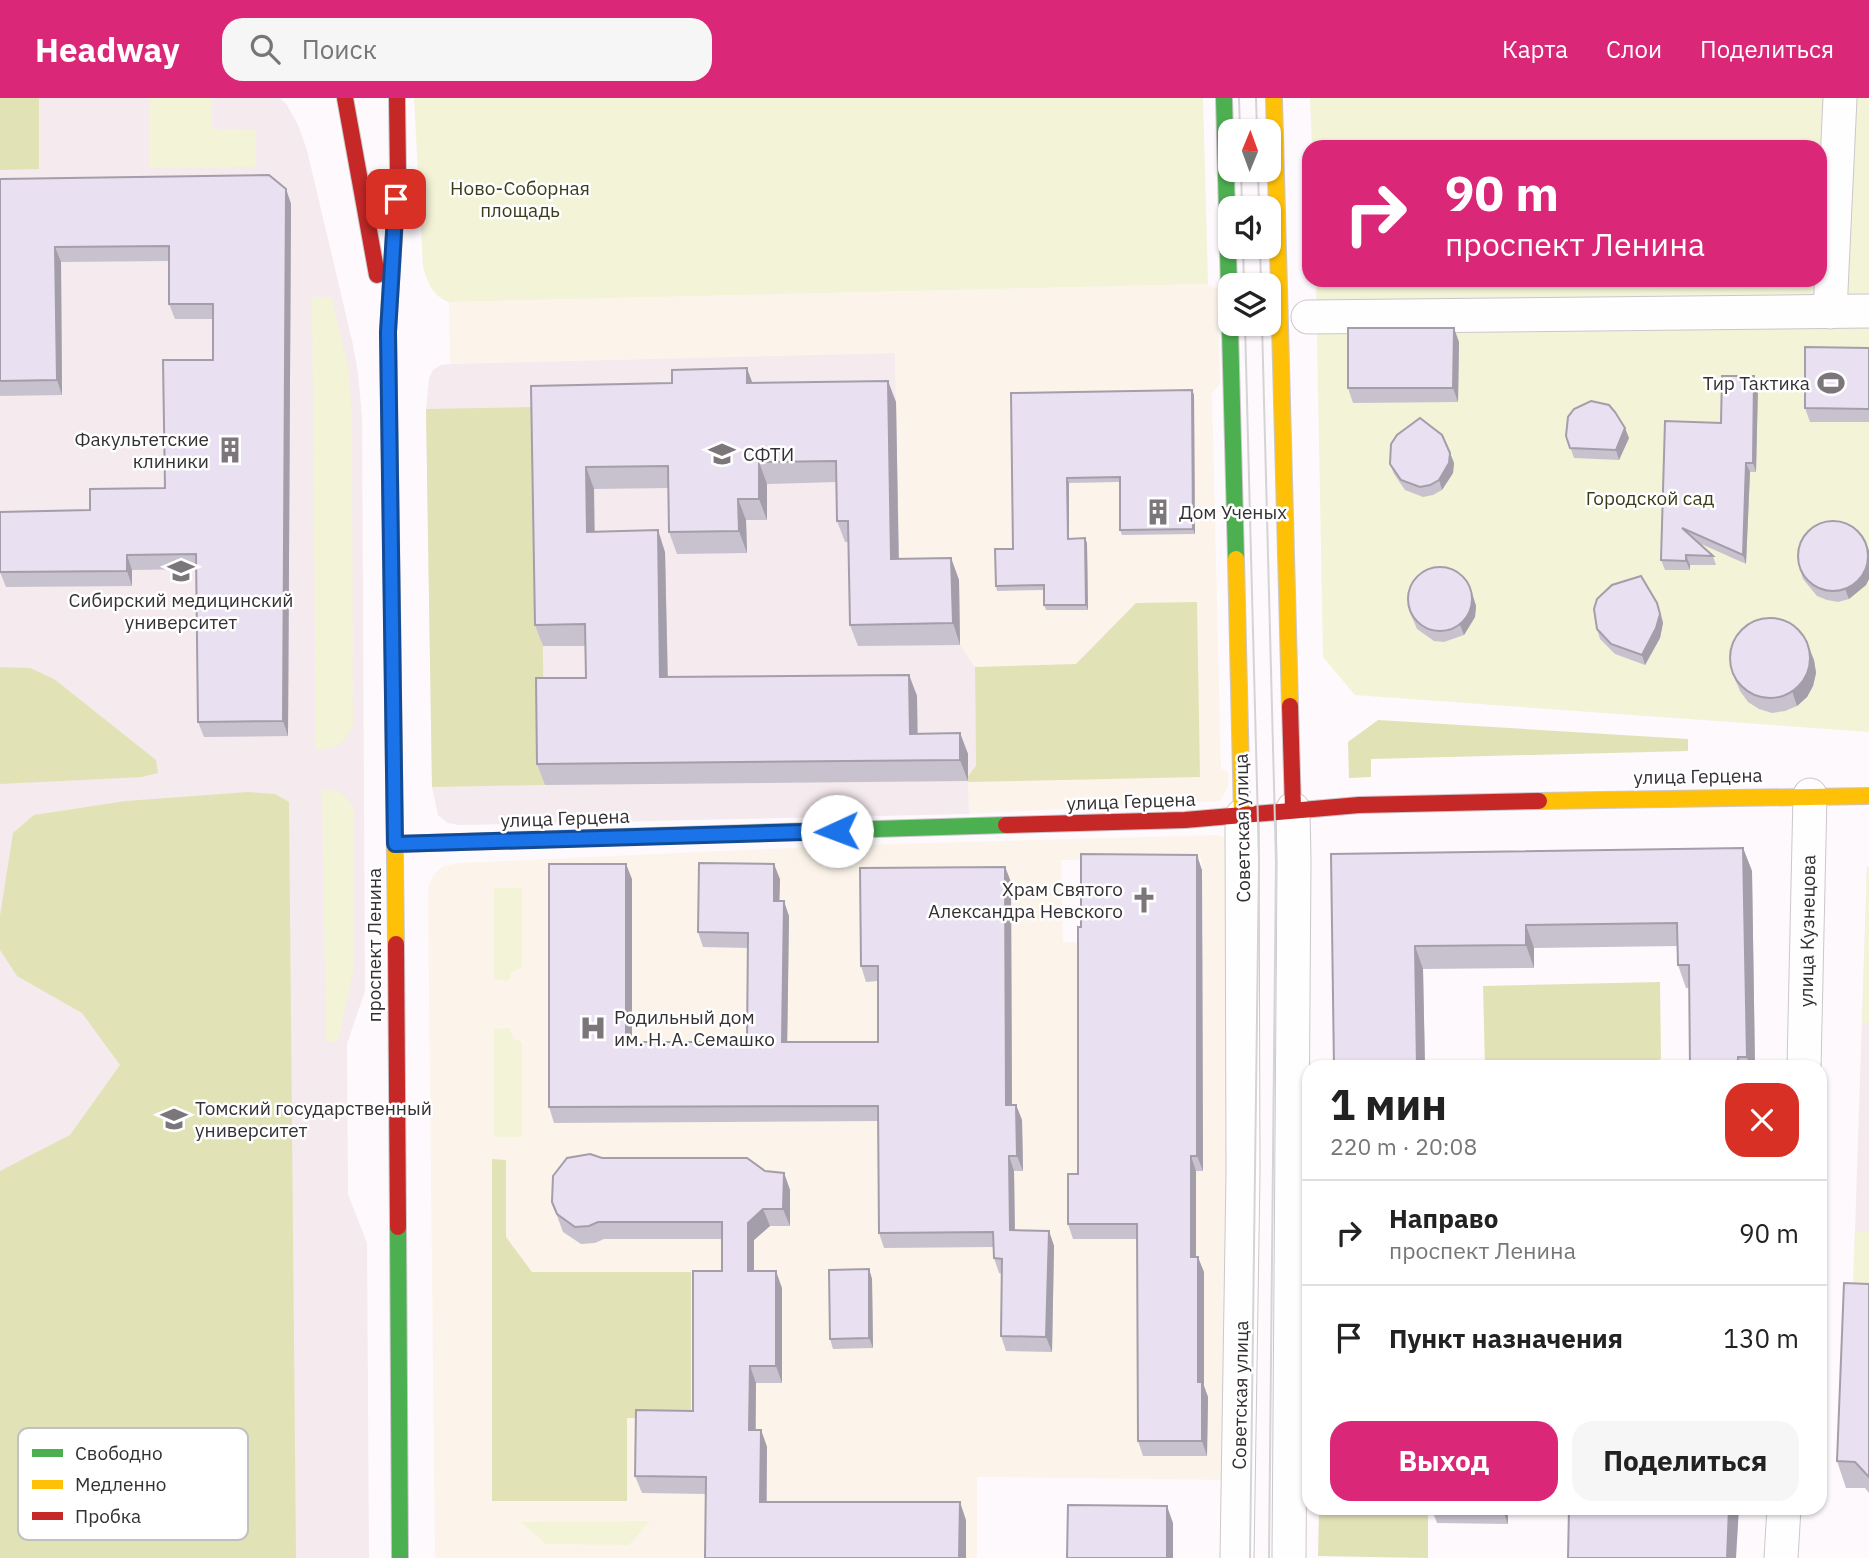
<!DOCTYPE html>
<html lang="ru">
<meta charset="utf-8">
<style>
:root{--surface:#fff;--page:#f6f6f6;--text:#222;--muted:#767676;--line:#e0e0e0;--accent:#db2777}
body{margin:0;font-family:"IBM Plex Sans",sans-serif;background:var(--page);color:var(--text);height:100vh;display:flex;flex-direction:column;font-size:26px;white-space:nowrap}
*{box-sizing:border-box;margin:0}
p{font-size:23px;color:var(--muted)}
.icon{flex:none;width:38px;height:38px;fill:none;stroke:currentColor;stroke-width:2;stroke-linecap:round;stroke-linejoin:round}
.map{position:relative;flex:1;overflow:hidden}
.drawer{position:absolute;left:1302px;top:962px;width:525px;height:455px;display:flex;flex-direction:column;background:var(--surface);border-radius:21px;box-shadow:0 2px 5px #0004}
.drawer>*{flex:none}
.guide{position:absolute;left:1302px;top:42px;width:525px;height:147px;border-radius:21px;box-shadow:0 2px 5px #0004;background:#db2777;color:#fff;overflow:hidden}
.needle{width:46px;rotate:1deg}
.controls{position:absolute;left:1218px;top:21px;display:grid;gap:14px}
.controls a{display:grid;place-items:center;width:63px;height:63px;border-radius:14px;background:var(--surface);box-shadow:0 2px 5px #0004;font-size:35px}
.pin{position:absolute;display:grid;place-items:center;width:60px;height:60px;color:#fff;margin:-30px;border-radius:14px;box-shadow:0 4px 10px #0006}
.me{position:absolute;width:77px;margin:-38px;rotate:268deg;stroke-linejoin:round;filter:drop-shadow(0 0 5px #0008)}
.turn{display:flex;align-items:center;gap:24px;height:147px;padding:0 28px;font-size:32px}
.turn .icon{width:91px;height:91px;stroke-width:2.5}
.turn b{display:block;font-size:49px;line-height:60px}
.round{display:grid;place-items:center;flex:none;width:74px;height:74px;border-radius:21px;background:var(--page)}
.headline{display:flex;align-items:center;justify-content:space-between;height:119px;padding:0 28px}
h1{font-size:42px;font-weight:700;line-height:52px}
.button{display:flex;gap:14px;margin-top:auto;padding:14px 28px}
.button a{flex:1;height:80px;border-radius:21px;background:var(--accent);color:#fff;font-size:28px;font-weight:700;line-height:80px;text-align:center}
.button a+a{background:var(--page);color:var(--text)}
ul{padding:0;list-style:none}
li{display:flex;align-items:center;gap:21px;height:105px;padding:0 28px;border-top:2px solid var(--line)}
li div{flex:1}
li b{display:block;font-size:26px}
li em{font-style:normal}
header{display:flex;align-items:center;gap:42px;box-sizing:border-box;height:98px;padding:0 35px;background:var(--accent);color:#fff}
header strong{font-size:33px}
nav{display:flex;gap:38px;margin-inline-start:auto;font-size:24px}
.search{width:490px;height:63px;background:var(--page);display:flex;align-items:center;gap:18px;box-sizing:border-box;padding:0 24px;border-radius:21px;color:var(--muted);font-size:26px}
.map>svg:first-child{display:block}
</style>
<header>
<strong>Headway</strong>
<div class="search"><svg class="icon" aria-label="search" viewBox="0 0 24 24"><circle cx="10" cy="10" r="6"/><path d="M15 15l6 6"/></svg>Поиск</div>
<nav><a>Карта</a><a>Слои</a><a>Поделиться</a></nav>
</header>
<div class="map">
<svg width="1869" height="1460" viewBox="0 0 1869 1460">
<rect width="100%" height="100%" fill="#fef9fd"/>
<g fill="#fcf4ea" fill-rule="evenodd">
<path d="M1208,186l9,5 3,95 -8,9 9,375 8,5 -1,14 -8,14 -251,13 -1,-38 7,-109 -15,-22 -1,-65 -60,1 -4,-228 -445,11 -1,-62z"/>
<path d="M1218,737l7,2 5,6 2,637 -255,-3v81h-542l-7,-661 1,-13 6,-11 8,-7 16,-3 394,-18zM1202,761l1,83h-140l-2,-82z"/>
</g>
<g fill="#f5eaed">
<path d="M0,0h280l7,7 11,20 9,25 46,195 5,28 4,44 3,574 -18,53 1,150 19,49 2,315h-369z"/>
<path d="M895,255l4,227h60l1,65 15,22 1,100 -8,9 1,38 -510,11 -11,-2 -10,-8 -6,-28 -6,-378 3,-31 4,-8 8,-5 9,-1z"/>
<path d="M1867,769h2v425h-16z"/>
</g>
<g fill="#f3f3d8">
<path d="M149,0h63v31l44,1v37l-107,1z"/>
<path d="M414,0h789l5,186 -759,18c-18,-7 -21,-19 -26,-36z"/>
<path d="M1310,0h559v634l-514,-37 -32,-38 -7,-377h504v-133h-508z"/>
<path d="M312,199h20l17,76 3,45 1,307c-10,20 -14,22 -37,25z"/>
<path d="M322,692c18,0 25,4 32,20l-1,162 -15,70h-12z"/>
<path d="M1867,769h2v156l-7,-1z"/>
<path d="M494,790h28v79l-11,6 -2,8 -15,-1z"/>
<path d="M509,930l5,11 8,3v95h-28v-108z"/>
<path d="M1855,1133l14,1v60h-16z"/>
<path d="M650,1423l-21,24 -83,-1 -25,-22z"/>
</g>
<g fill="#e2e2b7">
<path d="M0,0h39v71l-39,1z"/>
<path d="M539,309l6,378 -113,2 -6,-378z"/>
<path d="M1197,504l3,175 -232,5v-6l8,-10 -1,-99 101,-3 60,-61z"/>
<path d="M0,569l30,1 24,11 102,81 2,13 -16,4 -142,7z"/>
<path d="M1378,622l310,19v12l-317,8v18l-22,1 -1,-36z"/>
<path d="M248,694l27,2 14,8 7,756h-296v-387l70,-36 50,-70 -38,-52 -65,-37 -17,-26v-34l13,-83 21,-18 92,-14z"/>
<path d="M1660,884l1,77 -30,8h-146l-2,-81z"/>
<path d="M492,1061l14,1v77l26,35h159v146h-64v83h-135z"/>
<path d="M1319,1411h109v49l-110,-2z"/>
</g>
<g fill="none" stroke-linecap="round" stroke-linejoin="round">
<g stroke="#cbc7ca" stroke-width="35">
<g id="street">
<path d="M1830,214l10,-214"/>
<path d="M1308,219l561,-6"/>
<path d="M1804,970l6,-273"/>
<path d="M1237,1460l6,-384 -1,-358"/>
<path d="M1289,1460l5,-696 -1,-53"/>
<path d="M1781,1460l3,-50"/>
</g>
</g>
<g stroke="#cbc7ca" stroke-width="18">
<g id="fast">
<path d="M1224,0l12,461"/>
<path d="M395,746l611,-19"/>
<path d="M398,1129l2,331"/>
</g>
</g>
<g stroke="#cbc7ca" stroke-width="18">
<g id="slow">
<path d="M1274,0l16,608"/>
<path d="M1236,461l6,257"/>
<path d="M392,506l4,340"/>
<path d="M1539,703l330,-5"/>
</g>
</g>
<g stroke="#cbc7ca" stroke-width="18">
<g id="jam">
<path d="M345,0l32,177"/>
<path d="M392,506l-4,-272 10,-160 -1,-74"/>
<path d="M1290,608l3,103"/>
<path d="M1006,727l179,-5 174,-15 180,-4"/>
<path d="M396,846l2,283"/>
</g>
</g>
<use href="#street" stroke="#fffeff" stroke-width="33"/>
<use href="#fast" stroke="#4caf50" stroke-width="16"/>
<use href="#slow" stroke="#ffc107" stroke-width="16"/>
<use href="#jam" stroke="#c62828" stroke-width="16"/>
<g stroke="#d5d4d5" stroke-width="2">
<path d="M1239,0l1,33"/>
<path d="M1256,0l1,33"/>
<path d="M1241,72l1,38"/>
<path d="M1258,72l1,38"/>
<path d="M1243,149l1,38"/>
<path d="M1260,149l1,38"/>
<path d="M1245,226l14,538 -9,696"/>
<path d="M1262,226l14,538 -7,696"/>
</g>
</g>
<g fill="#c8c2cf">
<path d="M0,81l286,10 5,15 -3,532 -84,1 -6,-15 -2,-153 -64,1v16l-126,1 -6,-15 90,-62 75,-22 48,-128v-41h-38l-6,-15v-43l-108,1 1,133 -62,1z"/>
<path d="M1459,244l-1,60 -105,1 -5,-15z"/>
<path d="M1869,250v74h-59l-5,-14z"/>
<path d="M752,285l144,19 3,157 52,-1 8,22 1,65 -102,1 -8,-21 -1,-83h-4l-8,-21v-39l-70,2v36h-21l1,33 -70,1 -8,-22 -1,-44 -74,1v43l71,20 3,125 241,-2 8,21v38l43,-1 8,21v27l-423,4 -8,-21 49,-86 -1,-32h-42l-8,-21 -4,-239z"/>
<path d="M1758,288l-2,86h-6l-4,92 -47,-21 14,13 3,9h-26v5h-25l-4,-10 60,-137z"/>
<path d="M1192,292l2,5 1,139 -73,1 -2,-5v-48l-51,1v56l18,4 1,67h-42l-2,-5v-15l-47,1 -1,-5 17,-37 -2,-156z"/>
<path d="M1566,338l63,2 -10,22 -45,-2z"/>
<path d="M1450,355l4,10 -1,10 -11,17 -9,5 -10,2 -18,-7 -11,-16 -4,-10z"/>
<path d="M1866,445l3,8v28l-3,6 -17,14 -11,3 -11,-2 -10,-4 -14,-17 -3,-10z"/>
<path d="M1473,497l3,11 -1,11 -11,18 -20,7 -10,-1 -17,-12 -8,-19z"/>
<path d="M1661,515l2,10 -3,15 -15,27 -30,-11 -15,-15 -3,-10z"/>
<path d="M1814,562l2,13 -3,13 -6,11 -10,9 -12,5 -13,2 -13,-4 -11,-7 -8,-11 -6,-14z"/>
<path d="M1743,750l9,23 3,197h-65l-1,-80h-3l-8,-23 -1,-19 -143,2v20l-111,1 2,98 -91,1 -3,-214z"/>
<path d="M1005,769l6,15 1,223h4l6,15 1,51h-9l1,60h34l5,15 -2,106 -46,-1 -5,-15 1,-62 -3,-1 -5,-15v-11l-110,1 -5,-15 -1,-112 -324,2 -5,-16 83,-228v163h115l1,-94 -45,-1 -5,-15 82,-53 -1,22 10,15 -2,126h91v-61l-12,1 -5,-16z"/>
<path d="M1202,772l1,301h-7v86l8,15v114l4,11 -1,59h-64l-5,-15 -1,-202h-64l-5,-15 10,-50 3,-247z"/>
<path d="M602,1060l182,15 6,17v36h-20l-16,14v31l28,17v95h-26v47h5l6,17v55l199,18v38h-261l1,-64 -64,-1 -7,-17 58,-65 29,-140v-32h-118l-9,4 -14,1 -18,-12 -11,-30z"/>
<path d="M869,1171l3,10 1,69 -40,1 -3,-10z"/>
<path d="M1869,1186v209l-4,-5h-19l-9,-27z"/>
<path d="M1431,1410h77v16l-71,-1z"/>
</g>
<g fill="#a39ea9">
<path d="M286,91l5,15 -3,532 -5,-15z"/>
<path d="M55,149l6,15 1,133 -5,-15z"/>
<path d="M1454,230l5,14 -1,60 -5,-14z"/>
<path d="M747,270l8,22 -8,-7z"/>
<path d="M1754,278l4,10 -2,86 -3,-9z"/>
<path d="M888,283l8,21 3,179 -8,-22z"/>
<path d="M1192,292l2,5 1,139 -2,-5z"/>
<path d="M1625,330l4,10 -10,22 -3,-10z"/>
<path d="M1450,355l4,10 -1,10 -11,17 -3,-10z"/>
<path d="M759,364l8,22v36l-8,-21z"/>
<path d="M1746,365l4,9 -4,92 -3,-9z"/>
<path d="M586,369l8,22 1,64 -8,-21z"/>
<path d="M1067,380l2,5v61l-1,-5z"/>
<path d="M738,401l8,21 1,33 -8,-22z"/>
<path d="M658,432l7,22 3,146 -8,-21z"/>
<path d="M1085,440l2,5 1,67 -2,-5z"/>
<path d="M1866,445l3,8v28l-3,6 -17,14 -4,-10z"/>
<path d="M127,457l5,15v16l-5,-15z"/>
<path d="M1686,457l4,10v5l-4,-9z"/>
<path d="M951,460l8,22 1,65 -7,-22z"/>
<path d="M1469,487l7,21 -1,11 -11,18 -4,-10z"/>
<path d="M1657,505l6,20 -3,15 -15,27 -3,-10z"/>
<path d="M1808,547l6,15 2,13 -3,13 -6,11 -10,9 -5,-15z"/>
<path d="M909,577l8,21 1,59 -8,-21z"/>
<path d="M960,635l8,21v27l-8,-21z"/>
<path d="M1743,750l9,23 3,197h-5l-3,-11z"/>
<path d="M1197,757l5,15 1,301 -6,-15z"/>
<path d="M626,766l6,15v178l-6,-15z"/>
<path d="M774,766l6,15 -1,37 -5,-15z"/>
<path d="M1005,769l6,15 1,238 -6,-15z"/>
<path d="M784,803l5,15 -2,141 -5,-15z"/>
<path d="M1526,827l8,23v20l-8,-23z"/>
<path d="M1415,848l8,23 2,99 -8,-1z"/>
<path d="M1016,1007l6,15 1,51 -6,-15z"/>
<path d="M1009,1058l5,15 1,75 -5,-16z"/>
<path d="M1191,1058l5,15v101l-5,-15z"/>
<path d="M784,1075l6,17v36l-7,-17z"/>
<path d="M763,1111l7,17 -16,14v48l-6,-17v-48z"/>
<path d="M1049,1133l5,15 -2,106 -6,-15z"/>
<path d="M1198,1159l6,15v114l4,11 -1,59 -5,-15 -4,-59z"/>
<path d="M869,1171l3,10 1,69 -4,-10z"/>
<path d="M776,1173l6,17v95l-6,-17z"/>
<path d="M750,1268l6,17 -1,64 -6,-17z"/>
<path d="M761,1332l6,17 -1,72 -6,-17z"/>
<path d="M960,1404l6,18v38h-7z"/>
<path d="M1167,1408l6,17v35h-6z"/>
<path d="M1502,1410h6v16z"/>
<path d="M1729,1410h10l-3,50h-9z"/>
</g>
<g fill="#e9e1f1" stroke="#a39ea9" stroke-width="2">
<path d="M269,77l17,14 -3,532 -85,1 -2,-168 -69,1v16l-127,1v-60l90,-2v-21l75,-1 -2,-128h50v-56h-44v-58l-114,1 2,133 -57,1v-202z"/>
<path d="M1348,230h106l-1,60h-105z"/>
<path d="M1805,249l64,1v61l-64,-1z"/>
<path d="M747,270v15l141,-2 3,178 60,-1 2,65 -103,2 -2,-104h-11l-1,-60 -77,1v37h-21l1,32 -70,1 -1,-66 -82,1 1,65 71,-2 2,147 249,-2 1,59 50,-1v27l-423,4 -1,-86h50l-1,-54 -50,1 -4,-239 141,-3v-13z"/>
<path d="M1722,278h32l-1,87h-7l-3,92 -61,-27 31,28 -27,-1v6l-25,-1 4,-139 56,2z"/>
<path d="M1192,292l1,139 -73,1v-53l-53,1 1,61 17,-1 1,67h-42v-20l-48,1 -1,-37h18l-2,-156z"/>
<path d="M1591,303l18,4 6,7 10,16 -9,22 -46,-2 -4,-12 2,-19 6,-8z"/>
<path d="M1420,320l22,17 8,18 -1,10 -10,17 -9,5 -10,2 -19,-7 -11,-16 1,-20 6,-9z"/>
<circle cx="1833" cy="458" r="35"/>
<circle cx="1440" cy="501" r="32"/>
<path d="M1641,478l16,27 3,11 -4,14 -14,27 -31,-11 -14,-15 -3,-20 3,-10 15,-14z"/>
<circle cx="1770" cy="560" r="40"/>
<path d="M1743,750l4,209h-9v11h-48l-1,-103h-11l-1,-42 -151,2v20l-111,1 2,121 22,1h-105l-3,-214z"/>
<path d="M1081,756l116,1v301h-6v101h7v125h4v59h-64l-1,-217h-69v-50h10v-247h3z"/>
<path d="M699,765l75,1v37h10l-2,141h96v-76h-17l-1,-98 145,-1 1,238h10l1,51h-8l1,74 39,1 -3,106 -45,-1 1,-77 -8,-1 -1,-26 -114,1 -1,-127 -329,1v-243h77v178h121l1,-109 -50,-1z"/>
<path d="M590,1056l12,4h145l18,13 19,2 -1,36h-20l-15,14v48h28v95h-26l-1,64h12l-1,72h200l-1,56h-254l1,-81 -71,-1 1,-66 57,1v-140h29v-49h-124l-9,4 -14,1 -18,-13 -5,-12 1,-26 14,-18z"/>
<path d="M869,1171v69l-39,1 -1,-69z"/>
<path d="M1844,1185l25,1v193l-14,-15 -18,-1z"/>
<path d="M1068,1407l99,1v52h-100z"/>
<path d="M1569,1410h160l-2,50h-159z"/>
</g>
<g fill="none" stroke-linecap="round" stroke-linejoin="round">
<g stroke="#114b97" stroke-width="18">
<path id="route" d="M396,101l-8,133 7,512 442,-13"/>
</g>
<use href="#route" stroke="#1a73e8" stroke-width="12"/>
</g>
<defs>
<g id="stadium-bare" transform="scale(2.1)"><path d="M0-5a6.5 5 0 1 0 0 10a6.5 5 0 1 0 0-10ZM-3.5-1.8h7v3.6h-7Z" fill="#7b767a" stroke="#fff" stroke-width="2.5" paint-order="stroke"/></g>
<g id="building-bare" transform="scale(2.1)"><path d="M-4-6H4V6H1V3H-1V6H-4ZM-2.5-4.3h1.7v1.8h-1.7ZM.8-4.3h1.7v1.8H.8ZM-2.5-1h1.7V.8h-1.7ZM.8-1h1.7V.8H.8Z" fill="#7b767a" stroke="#fff" stroke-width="2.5" paint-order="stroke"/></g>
<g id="university-bare" transform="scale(2.1)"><path d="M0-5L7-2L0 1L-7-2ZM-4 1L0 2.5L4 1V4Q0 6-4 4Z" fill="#7b767a" stroke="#fff" stroke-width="2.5" paint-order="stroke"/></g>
<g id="church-bare" transform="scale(2.1)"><path d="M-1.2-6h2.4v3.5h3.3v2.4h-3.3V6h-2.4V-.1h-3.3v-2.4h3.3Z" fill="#7b767a" stroke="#fff" stroke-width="2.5" paint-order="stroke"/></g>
<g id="hospital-bare" transform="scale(2.1)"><path d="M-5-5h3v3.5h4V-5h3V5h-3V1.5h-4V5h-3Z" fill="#7b767a" stroke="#fff" stroke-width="2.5" paint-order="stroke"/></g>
</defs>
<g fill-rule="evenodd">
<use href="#stadium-bare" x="1831" y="285"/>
<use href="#building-bare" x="230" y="352"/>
<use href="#university-bare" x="722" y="356"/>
<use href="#building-bare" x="1158" y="414"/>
<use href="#university-bare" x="181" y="473"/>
<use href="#church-bare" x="1144" y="802"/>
<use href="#hospital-bare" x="593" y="930"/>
<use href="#university-bare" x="174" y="1021"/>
</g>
<g text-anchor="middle" stroke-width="5" stroke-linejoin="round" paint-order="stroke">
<g font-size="19" fill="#3b3d19" stroke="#fff">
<text x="520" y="97">Ново-Соборная<tspan x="520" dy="22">площадь</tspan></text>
<text x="1650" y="407">Городской сад</text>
</g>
<g font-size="19" fill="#343034" stroke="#fff" text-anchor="start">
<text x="1810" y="292" text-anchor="end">Тир Тактика</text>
<text x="209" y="348" text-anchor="end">Факультетские<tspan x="209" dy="22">клиники</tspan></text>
<text x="743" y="363">СФТИ</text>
<text x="1179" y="421">Дом Ученых</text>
<text x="181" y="509" text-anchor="middle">Сибирский медицинский<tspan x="181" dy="22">университет</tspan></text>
<text x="1123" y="798" text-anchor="end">Храм Святого<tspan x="1123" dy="22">Александра Невского</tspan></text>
<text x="614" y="926">Родильный дом<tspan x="614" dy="22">им. Н. А. Семашко</tspan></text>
<text x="195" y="1017">Томский государственный<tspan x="195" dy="22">университет</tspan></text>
</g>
<g font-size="19" fill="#343034" stroke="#fff">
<text transform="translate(1698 678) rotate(-1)" y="7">улица Герцена</text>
<text transform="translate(1131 703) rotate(-2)" y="7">улица Герцена</text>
<text transform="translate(565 720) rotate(-2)" y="7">улица Герцена</text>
<text transform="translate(1242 730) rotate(-91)" y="7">Советская улица</text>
<text transform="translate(1807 833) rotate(-89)" y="7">улица Кузнецова</text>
<text transform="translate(374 847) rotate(-90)" y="7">проспект Ленина</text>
<text transform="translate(1240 1297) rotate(-89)" y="7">Советская улица</text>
</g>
</g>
<rect x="18" y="1330" width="230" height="112" rx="10" fill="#fff" stroke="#c2c1c2" stroke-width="2"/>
<rect x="32" y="1351" width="31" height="8" fill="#4caf50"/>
<rect x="32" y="1382" width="31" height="9" fill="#ffc107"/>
<rect x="32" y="1414" width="31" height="8" fill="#c62828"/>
<g font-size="19" fill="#343034">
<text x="75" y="1362">Свободно</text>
<text x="75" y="1393">Медленно</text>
<text x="75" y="1425">Пробка</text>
</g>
</svg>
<div class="controls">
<a><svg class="needle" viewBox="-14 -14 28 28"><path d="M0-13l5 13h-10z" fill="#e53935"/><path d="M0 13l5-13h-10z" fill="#767676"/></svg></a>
<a><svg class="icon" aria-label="sound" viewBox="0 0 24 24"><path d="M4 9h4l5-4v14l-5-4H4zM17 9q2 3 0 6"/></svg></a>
<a><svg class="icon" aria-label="layers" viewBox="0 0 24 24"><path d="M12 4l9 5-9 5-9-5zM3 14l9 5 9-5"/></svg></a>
</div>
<div class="pin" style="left:396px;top:101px;background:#d93025"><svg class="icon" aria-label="arrive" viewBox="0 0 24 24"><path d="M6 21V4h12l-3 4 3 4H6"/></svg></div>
<svg class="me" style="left:837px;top:733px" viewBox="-20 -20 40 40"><circle r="19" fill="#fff"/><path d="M0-13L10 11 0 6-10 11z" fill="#1a73e8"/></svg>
<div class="guide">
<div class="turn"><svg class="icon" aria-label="right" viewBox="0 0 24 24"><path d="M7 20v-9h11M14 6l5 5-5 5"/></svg><div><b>90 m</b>проспект Ленина</div></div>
</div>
<section class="drawer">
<div class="headline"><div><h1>1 мин</h1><p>220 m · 20:08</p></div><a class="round" style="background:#d93025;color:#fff"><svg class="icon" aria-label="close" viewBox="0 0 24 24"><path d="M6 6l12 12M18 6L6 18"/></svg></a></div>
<ul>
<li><svg class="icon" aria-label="right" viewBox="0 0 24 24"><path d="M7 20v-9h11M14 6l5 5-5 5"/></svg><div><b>Направо</b><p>проспект Ленина</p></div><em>90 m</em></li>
<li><svg class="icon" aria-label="arrive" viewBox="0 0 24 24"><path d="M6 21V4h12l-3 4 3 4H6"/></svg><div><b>Пункт назначения</b></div><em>130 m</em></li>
</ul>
<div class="button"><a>Выход</a><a>Поделиться</a></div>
</section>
</div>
